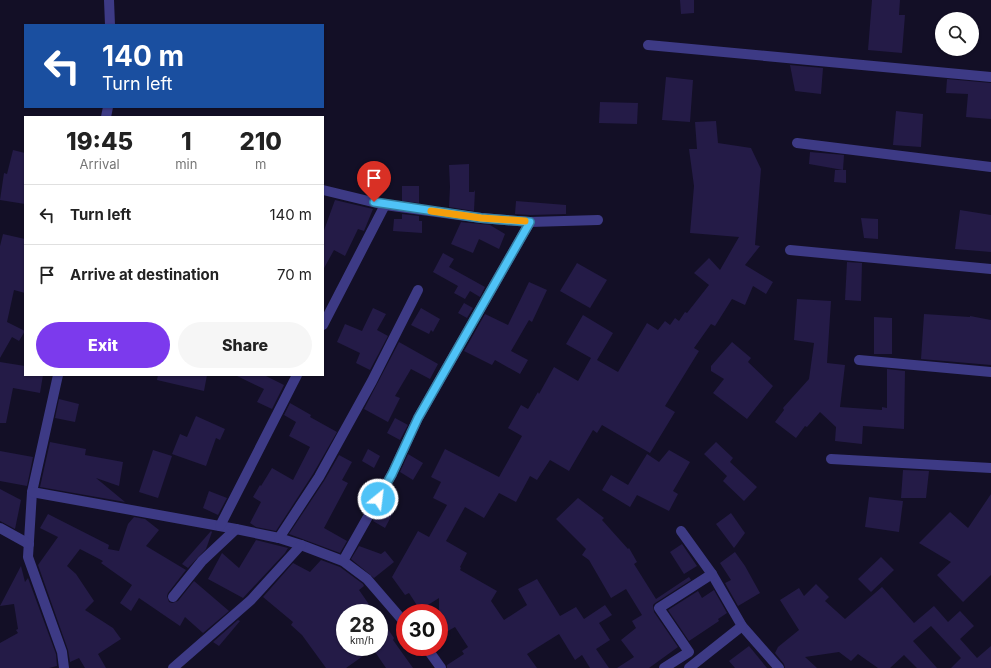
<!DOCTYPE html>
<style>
:root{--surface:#fff;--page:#f6f6f6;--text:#222;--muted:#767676;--line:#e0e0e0;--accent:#7c3aed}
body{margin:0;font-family:Inter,sans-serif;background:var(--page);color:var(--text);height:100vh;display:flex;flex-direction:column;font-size:15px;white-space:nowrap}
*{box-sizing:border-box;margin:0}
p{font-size:13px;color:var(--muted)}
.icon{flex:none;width:22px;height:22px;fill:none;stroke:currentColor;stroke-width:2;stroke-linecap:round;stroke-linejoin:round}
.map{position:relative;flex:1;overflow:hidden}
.details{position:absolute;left:24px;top:116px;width:300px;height:260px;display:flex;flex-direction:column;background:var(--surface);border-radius:0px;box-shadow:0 1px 3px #0004}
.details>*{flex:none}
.guide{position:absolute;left:24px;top:24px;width:300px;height:84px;border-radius:0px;box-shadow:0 1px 3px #0004;background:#1a4fa0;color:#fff;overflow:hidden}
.tools{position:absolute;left:935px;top:12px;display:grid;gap:8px}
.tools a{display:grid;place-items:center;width:44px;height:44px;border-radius:50%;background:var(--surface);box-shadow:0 1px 3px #0004;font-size:20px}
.speed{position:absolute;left:336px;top:604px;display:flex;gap:8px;font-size:20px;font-weight:700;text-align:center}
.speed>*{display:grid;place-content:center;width:52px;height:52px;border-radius:50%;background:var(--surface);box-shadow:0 1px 3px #0004;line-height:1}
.speed small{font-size:10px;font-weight:400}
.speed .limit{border:6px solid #d22;background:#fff;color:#111}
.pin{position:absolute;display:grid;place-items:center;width:34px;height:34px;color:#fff;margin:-41px -17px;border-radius:50% 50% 50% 0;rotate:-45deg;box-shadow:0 0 4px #0007}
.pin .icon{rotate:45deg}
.me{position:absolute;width:44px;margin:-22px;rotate:29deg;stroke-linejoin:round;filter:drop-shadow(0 0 3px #0008)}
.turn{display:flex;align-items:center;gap:14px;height:84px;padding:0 12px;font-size:18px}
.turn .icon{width:52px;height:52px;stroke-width:2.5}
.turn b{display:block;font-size:28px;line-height:34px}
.eta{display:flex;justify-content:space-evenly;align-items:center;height:68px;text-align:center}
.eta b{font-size:24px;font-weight:800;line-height:28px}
.action{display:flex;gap:8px;margin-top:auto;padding:8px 12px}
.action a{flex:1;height:46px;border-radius:24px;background:var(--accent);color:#fff;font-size:16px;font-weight:800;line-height:46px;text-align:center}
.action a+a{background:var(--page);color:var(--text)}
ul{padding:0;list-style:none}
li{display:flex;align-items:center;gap:12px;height:60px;padding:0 12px;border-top:1px solid var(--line)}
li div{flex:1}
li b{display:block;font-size:15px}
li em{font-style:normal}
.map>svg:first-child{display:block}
</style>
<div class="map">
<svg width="991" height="668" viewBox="0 0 991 668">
<rect width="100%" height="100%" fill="#130f26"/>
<g fill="#241b47">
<path d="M680,0h14v13l-13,1z"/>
<path d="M872,0h28l-1,15h6l-3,38 -34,-3z"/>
<path d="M790,65l33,3 -2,26 -26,-3z"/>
<path d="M666,77l27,3 -3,42 -28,-2z"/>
<path d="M947,79l44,4v36l-25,-2 2,-23 -22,-1z"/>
<path d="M600,102l38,1 -1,21 -38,-1z"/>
<path d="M896,111l27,3 -2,33 -28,-2z"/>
<path d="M716,121l2,22 33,5 10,21 -6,76 5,1 -15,19 28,17 -7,12 -13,-8 -8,19 -13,-6 -17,27 -4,-2 -17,24 5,3 -34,55 10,6 -25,41 -48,-28 -5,8 -4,-3 -24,41 -19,-11 -13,20 -7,-4 -14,26 -17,-9 -15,25 -19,-11 -19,34 21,12 -7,14 1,1 -1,2 37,21 -6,10 13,19 23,-15 -9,-16 19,-10 23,37 16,-9 8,12 21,-14 7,10 -13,8 11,17 -14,9 13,19h-19l-8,-13 -7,5 -16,-26 -32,20 10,14h-90v-3l17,-11 -2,-3 6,-4 -13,-20 -16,9v-38l-19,12 -11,-17 -4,2 -13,-18 26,-46 11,6 18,-32 -14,-7 8,-16 -10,-5 14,-28 54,28 23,-41 -14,-8 13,-23 7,4 10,-17 1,2 15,-27 24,14 13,-23 -25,-14 17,-29 30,18 -16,27 21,12 29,-49 11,7 7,-9 5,4 5,-7 4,3 6,-9 2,1 22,-28 -15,-12 15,-15 11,12 19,-33 -49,-4 4,-47 -5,-37h8l-2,-27z"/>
<path d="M13,150l12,3v51l-25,-4 4,-27 3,1z"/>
<path d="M810,152l34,3 -1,15 -34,-6z"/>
<path d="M469,164v28h5l1,-2 -1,21 -25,-4 1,-20 -1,-22z"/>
<path d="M835,170h11v13l-12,-1z"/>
<path d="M402,186h17v17l-17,-2z"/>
<path d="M335,200l38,9 -9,22 -6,-2 -13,27 -11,-6 -11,20v-37z"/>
<path d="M516,201l50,4v9l-36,1 -15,-1z"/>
<path d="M960,210l31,5v37l-36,-3z"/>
<path d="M402,214l17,2v5h3v12l-29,-2 1,-12h8z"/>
<path d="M861,218l17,1v20l-14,-1z"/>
<path d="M461,222l29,3 15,9 -6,15 -20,-10 -6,14 -22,-9z"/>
<path d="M3,234l22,5v54l-11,-3 -7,32 18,9 -6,10 -7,-4 -12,21v-112z"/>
<path d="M443,253l11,6 -5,8 36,20 -5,10 -10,-6 -5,8 -11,-6 4,-7 -25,-14z"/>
<path d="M847,262l15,1 -1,38 -16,-1z"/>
<path d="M577,263l30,17 -17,28 -30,-17z"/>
<path d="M529,282l18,8 -15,32 -3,-2 -18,31 17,9 -8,14 -25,-14 -3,5 -28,-14 21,-37 23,11z"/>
<path d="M797,299l34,2 -4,62 18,2 -5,42 42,3v-3l5,1v-39l18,2 -1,58 -41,-3 -1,18 -27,-3 1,-14 -16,-15 -13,15 -2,-1 -9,12 -21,-16 9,-12 -1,-2 26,-29 5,-36 -20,-3z"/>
<path d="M464,303l9,5 -6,10 -9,-5z"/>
<path d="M373,308l13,6 -9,16 11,6 -18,34 -14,-7 4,-10 -23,-11 8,-18 17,7z"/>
<path d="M421,308l19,11 -7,13 -2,-2 -2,4 -18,-9z"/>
<path d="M924,314l46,3v-1l21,4v45l-70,-6z"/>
<path d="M874,317l18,1v36h-18z"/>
<path d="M399,342l39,22 -8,15 -19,-10 -16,27 5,2 -12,24 -24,-13z"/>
<path d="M732,342l19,16 -3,4 25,24 -26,33 -34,-26 11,-14 -13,-8v-5z"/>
<path d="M0,362l25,4v9h18l-3,18 -27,-5 -7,35h-6z"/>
<path d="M158,375h49l-3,16 -47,-11z"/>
<path d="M235,375h29l20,10 -12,24 -15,-7 7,-13z"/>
<path d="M59,399l20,5 -4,18 -20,-4z"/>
<path d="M290,403l21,12 -1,2 27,15 -24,42 -37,57 -20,-4 -6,-4 11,-21 -8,-5 7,-12 1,1 11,-18 21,12 17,-33 -21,-11 7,-14 -12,-7z"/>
<path d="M196,416l29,13 -5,11 -4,-2 -10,28 -34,-12 8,-20 7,3z"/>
<path d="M395,418l13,7 -8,15 -13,-7z"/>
<path d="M50,442l36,7 -1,6 38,7 -4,24 -23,-8 29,24 -85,-15z"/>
<path d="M716,442l17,16 -3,4 27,25 -13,14 -21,-20 4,-5 -23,-22z"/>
<path d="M368,449l12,7 -6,12 -12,-7z"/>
<path d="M153,450l19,6 -14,42 -19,-6z"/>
<path d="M669,450l21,12 -17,29 5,3 -9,17 -32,-16 -7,12 -28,-17 9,-15 17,10 19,-31 12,8z"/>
<path d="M0,451l33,6 -6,29 -27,-5z"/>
<path d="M408,454l15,9 -10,17 -13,-8z"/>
<path d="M339,455l13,7 -10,18 6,3 -24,45 23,13 -7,12 -51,-19 35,-53z"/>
<path d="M903,470l26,1 -3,27h-25z"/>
<path d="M0,489l21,11 -6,29 -15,-8z"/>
<path d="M209,491l18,7 -9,17 -15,-7z"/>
<path d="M991,494v81l-28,27 -26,-27 14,-13 -32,-19 31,-31 18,16z"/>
<path d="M869,497l34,4 -4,31 -34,-5z"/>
<path d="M578,498l26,20 -2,2 26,29 1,-1 8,14 -3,2 22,35 33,-22 2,3 -36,23 -2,2 1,7 24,35 -29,21h-32l17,-11 -13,-17 15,-12 -4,-7 10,-6 -16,-26 -15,9 -22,-38 -7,-5 4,-6 -30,-30z"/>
<path d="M385,501l11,6 -11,21 -12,-7z"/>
<path d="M731,513l14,20 -11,15 -18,-24z"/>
<path d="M48,514l61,31 -1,4 11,2 9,-27 6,-7 11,2 14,11 -13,16 40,24 -18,23 -1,3 2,6 3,1 6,-2 16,-20 35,30 -26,22 -18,-16 -5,9 -41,-28 -8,13 -11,-8 12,-18 -31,-22 2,-2 -23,-12 -13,17 9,8 18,27 -9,9 28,18 8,11 -23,15 8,14h-21l-6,-10 -9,4 -2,-12 -30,-85 20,-28 -18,-9z"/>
<path d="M211,531l1,1 -6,17 -18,19 -6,-4z"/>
<path d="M256,540l32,8 -3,5 -42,45 -35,-19 14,-26 17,15z"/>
<path d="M682,544l15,22 -13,8 -14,-22z"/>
<path d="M359,546l22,8 4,-3 9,11 -20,16 -23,-19z"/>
<path d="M735,552l10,14 15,27 -22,13 -13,-23 6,-3 -11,-17z"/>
<path d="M881,557l13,13 -23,22 -13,-13z"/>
<path d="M321,560l19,7 23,17 1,2 -5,4 16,23h-30v34h34v-31l15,22 -1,2 20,28h-27l-13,-19 -27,19h-20l-24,-33 -11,-10 2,-3 -30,-25 30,-34 17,9z"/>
<path d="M21,566l4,16 3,-4 28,76 1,12 -8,2h-49v-25l18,-10 -2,-3 2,-1 -4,-25 -14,2z"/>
<path d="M816,584l13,13 -4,4 20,18 37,-32 32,36 20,-17 14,16 12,-11 14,15 -14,13 17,19 14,-12v22h-40l10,-10 -30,-32 -18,15 24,27h-20l-13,-13 -14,13h-12l-20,-14 -7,7 -12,-9 -34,5 12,11h-32l-1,-4 -9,-11 3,-6 21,-17 -19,-30 19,-12 5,8z"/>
<path d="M714,590l13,23 -9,6 1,2 -30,20 -21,-31 30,-19 4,7z"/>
<path d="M238,620l2,1 -21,25 -6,-4z"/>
<path d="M749,646l18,22h-32l-6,-7z"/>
</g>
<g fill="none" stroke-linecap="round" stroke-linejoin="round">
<g stroke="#3d3a85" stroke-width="10">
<path d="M109,0l1,25"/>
<path d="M648,45l343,32"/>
<path d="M106,117l2,-10"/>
<path d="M797,143l194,24"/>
<path d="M323,190l62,15 96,13 49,4 68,-2"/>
<path d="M790,250l201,19"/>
<path d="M323,325l62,-120"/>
<path d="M859,360l132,12"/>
<path d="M58,375l-26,117 -4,65 34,95 2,16"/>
<path d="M831,459l160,9"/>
<path d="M32,492l204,37 43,9 22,7 42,16 24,18 38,44"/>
<path d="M220,526l77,-151"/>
<path d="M0,528l29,16"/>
<path d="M681,531l31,43 30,52 37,42"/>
<path d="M279,538l40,-61 53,-96 46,-91"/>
<path d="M343,561l49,-87 26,-56 112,-196"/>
<path d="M173,597l29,-36 34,-32"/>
<path d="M426,647l15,21"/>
<path d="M173,668l78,-68 50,-55"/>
<path d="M664,668l25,-16 -30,-44 53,-34"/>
<path d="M689,668l53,-42"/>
</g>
</g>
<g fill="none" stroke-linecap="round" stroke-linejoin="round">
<g stroke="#337fa1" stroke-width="10">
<path id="route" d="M374,202l107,16 49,4 -112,196 -26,56 -14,25"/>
</g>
<use href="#route" stroke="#4fc3f7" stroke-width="7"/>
<path stroke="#f59e0b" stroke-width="7" d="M431,211l50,7 44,3"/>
</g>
</svg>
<div class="tools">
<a><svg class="icon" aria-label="search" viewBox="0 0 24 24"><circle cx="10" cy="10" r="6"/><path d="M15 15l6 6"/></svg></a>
</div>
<div class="speed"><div>28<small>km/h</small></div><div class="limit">30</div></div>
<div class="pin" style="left:374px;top:202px;background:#d93025"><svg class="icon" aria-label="arrive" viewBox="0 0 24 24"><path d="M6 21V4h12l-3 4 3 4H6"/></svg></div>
<svg class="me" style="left:378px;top:499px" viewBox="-20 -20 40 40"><circle r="17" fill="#4fc3f7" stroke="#fff" stroke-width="3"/><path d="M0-11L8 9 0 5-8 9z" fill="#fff"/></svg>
<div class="guide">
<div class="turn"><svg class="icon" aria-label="left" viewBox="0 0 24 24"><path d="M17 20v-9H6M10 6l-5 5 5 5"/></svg><div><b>140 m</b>Turn left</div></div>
</div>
<section class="details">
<div class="eta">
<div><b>19:45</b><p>Arrival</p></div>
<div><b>1</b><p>min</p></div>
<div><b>210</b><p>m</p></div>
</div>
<ul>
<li><svg class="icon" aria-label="left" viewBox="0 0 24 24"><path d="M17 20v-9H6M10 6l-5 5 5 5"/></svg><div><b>Turn left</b></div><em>140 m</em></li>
<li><svg class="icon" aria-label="arrive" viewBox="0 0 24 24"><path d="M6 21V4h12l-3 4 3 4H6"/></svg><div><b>Arrive at destination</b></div><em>70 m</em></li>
</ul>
<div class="action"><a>Exit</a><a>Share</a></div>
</section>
</div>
